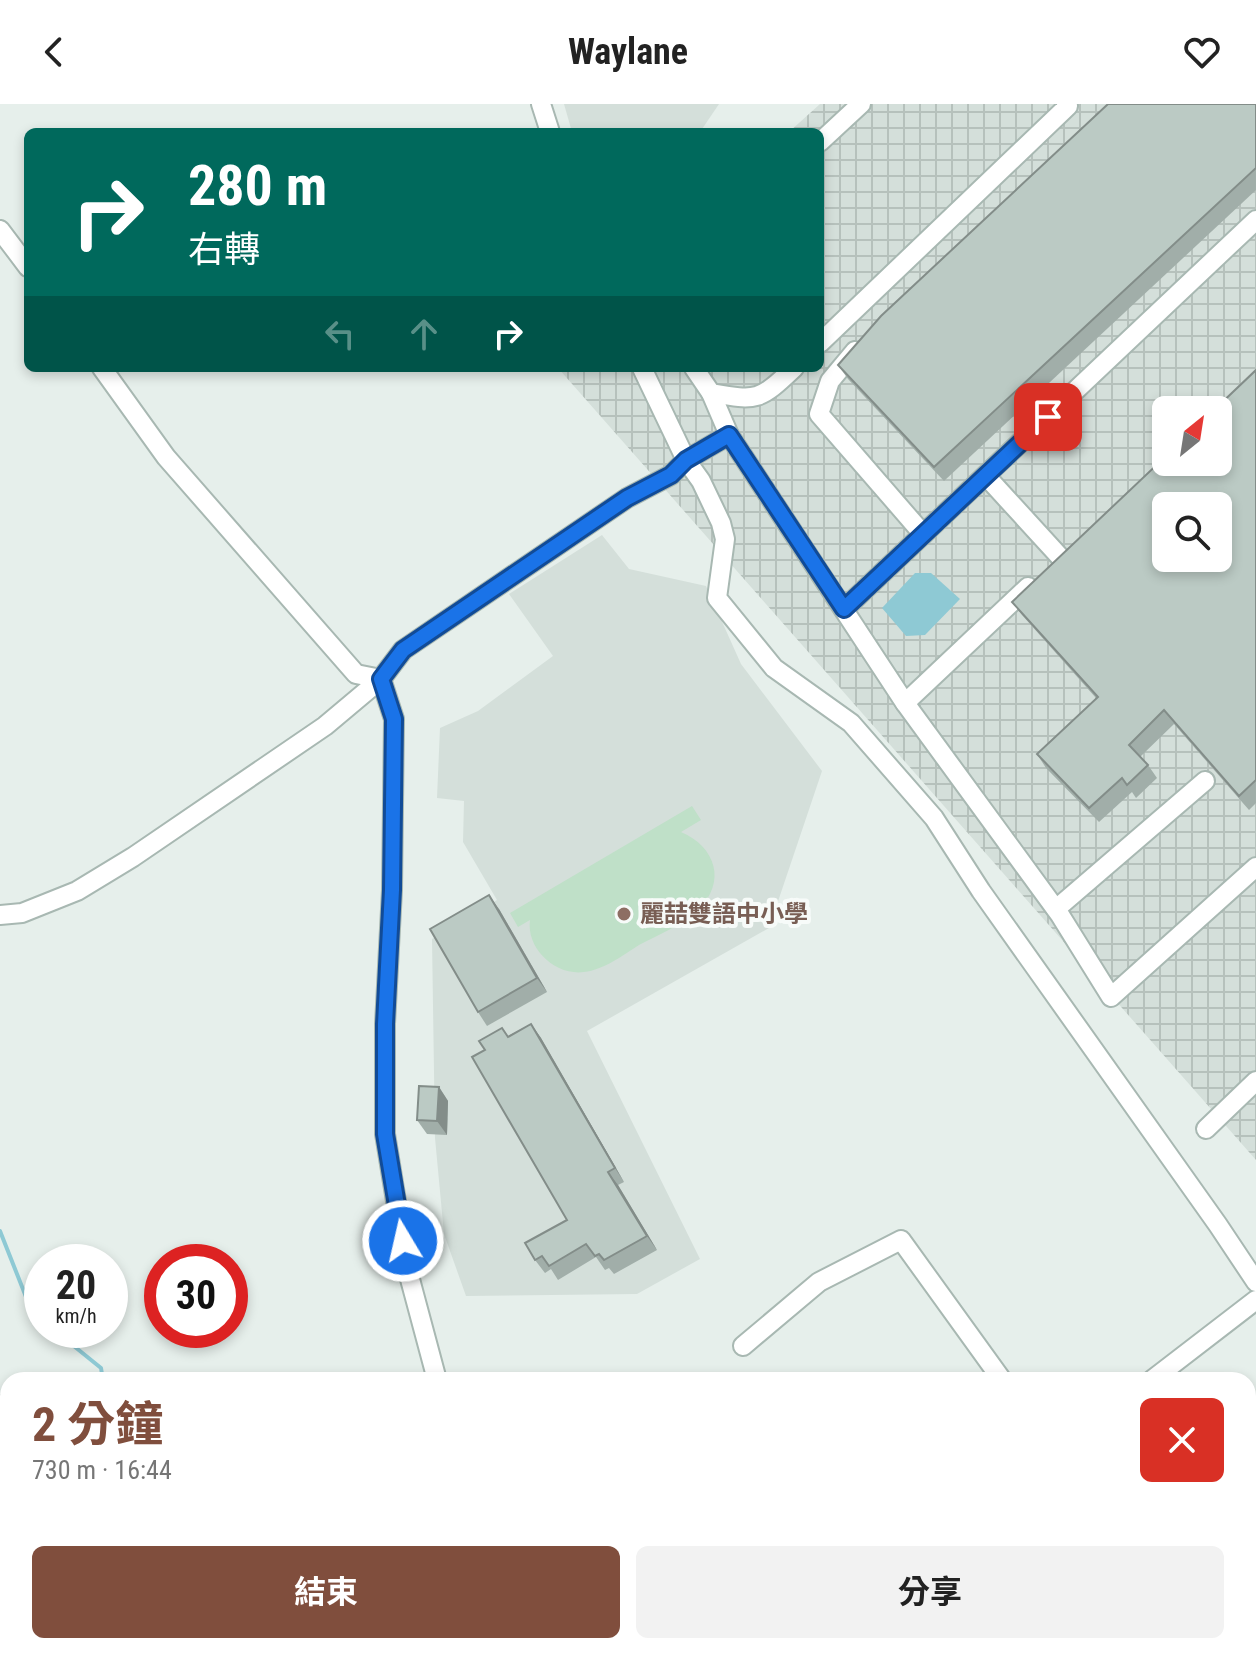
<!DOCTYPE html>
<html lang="zh-TW">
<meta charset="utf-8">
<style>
:root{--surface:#fff;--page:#f2f2f2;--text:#222;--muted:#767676;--accent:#804e3d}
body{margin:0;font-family:"Roboto Condensed","Noto Sans TC",sans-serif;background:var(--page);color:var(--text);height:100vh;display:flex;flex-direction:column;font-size:30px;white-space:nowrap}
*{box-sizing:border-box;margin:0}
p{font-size:26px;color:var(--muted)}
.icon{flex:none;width:44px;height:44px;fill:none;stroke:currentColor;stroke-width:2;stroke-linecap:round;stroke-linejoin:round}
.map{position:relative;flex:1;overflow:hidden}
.details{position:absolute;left:0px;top:1268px;width:1256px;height:282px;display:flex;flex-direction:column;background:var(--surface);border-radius:24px 24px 0 0;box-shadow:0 4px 12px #0003}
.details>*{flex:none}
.hud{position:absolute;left:24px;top:24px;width:800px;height:244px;border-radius:12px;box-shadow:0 4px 12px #0003;background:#00695c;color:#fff;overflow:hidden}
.needle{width:52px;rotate:30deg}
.controls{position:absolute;left:1152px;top:292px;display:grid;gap:16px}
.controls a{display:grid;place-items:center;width:80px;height:80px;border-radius:12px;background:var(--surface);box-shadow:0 4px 12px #0003;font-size:40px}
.speed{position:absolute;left:24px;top:1140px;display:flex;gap:16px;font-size:40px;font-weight:700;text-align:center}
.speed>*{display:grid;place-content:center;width:104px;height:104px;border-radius:50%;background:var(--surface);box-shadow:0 4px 12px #0003;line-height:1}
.speed small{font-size:20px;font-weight:400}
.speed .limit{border:12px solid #d22;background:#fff;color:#111}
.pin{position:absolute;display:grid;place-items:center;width:68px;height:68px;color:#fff;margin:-34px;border-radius:16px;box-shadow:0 4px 12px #0006}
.me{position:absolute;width:88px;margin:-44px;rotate:351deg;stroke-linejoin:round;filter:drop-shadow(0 0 6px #0008)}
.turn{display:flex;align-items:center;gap:28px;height:168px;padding:0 32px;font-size:36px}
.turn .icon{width:104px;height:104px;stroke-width:2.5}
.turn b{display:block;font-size:56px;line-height:68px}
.lanes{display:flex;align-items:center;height:76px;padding:0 32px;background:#0003;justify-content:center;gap:40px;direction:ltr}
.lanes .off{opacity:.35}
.round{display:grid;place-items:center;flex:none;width:84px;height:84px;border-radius:12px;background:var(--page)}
.summary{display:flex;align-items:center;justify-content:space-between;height:136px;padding:0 32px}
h1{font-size:48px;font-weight:700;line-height:60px;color:var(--accent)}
.action{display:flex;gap:16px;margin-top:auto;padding:16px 32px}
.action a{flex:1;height:92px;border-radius:12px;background:var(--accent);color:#fff;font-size:32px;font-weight:700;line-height:92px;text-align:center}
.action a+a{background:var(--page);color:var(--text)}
header{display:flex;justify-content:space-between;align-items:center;height:104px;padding:0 32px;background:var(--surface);font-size:36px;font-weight:700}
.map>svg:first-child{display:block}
</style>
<header><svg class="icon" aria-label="back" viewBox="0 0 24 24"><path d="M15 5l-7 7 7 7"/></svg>Waylane<svg class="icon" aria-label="heart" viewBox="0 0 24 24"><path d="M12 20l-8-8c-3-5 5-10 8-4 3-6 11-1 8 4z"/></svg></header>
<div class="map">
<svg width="1256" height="1549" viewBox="0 0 1256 1549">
<defs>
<pattern id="industrial-grid" width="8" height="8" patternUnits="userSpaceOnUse" patternTransform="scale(2)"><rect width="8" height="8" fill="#d4dfda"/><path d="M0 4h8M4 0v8" fill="none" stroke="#b6c1bc"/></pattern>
</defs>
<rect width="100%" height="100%" fill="#e6efeb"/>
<g fill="#d4dfda">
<path d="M564,0h155l-19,28h-128z"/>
<path d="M602,431l27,34 77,17 35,78 81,107 -53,157 -182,103 113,228 -63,35 -171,2 -22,-62 -9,-96 -3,-199 65,-39 -34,-58 1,-41 -27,-3 3,-70 38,-17 75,-55 -44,-62z"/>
</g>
<path fill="url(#industrial-grid)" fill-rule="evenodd" d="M820,0h436v1056l-698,-792h262v-236h-31zM1166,306h52v52h-52zM1166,402h52v52h-52z"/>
<path fill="#bfe0c8" d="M692,702l9,14 -20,12c35,15 46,50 17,78 -16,15 -40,25 -59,35 -16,10 -35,25 -55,27 -28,4 -58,-23 -54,-52l-12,7 -8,-14z"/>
<path fill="#8ec9d4" d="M915,469h16l29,26 -35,36 -19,1 -24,-28z"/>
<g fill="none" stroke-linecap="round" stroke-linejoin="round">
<g stroke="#8ec9d4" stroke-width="4">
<path d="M0,1127l32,81 10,8"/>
<path d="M54,1226l47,38 2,12"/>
<path d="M317,1549l1,-7"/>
</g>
<g stroke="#a8b8b2" stroke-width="22">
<g id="minor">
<path d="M541,0l9,28"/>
<path d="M820,38l41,-38"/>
<path d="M0,126l28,37"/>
<path d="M820,239l248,-237 -2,-2"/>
<path d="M855,247l-25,30 -11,33 104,120"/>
<path d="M102,264l64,89 190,217 25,5"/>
<path d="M642,264l44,92 15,21 20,42 4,16 -8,59 57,70 77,55 83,95 47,73 237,334 38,57"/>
<path d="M694,264l17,25c47,8 48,8 83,-25"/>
<path d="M711,289l18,42"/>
<path d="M986,372l74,81"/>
<path d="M844,505l412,-389"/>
<path d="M905,599l123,-116"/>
<path d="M1056,805l149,-128"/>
<path d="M0,811l22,-2 55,-22 56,-34 192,-131 56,-47"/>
<path d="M1206,1025l50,-48"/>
<path d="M743,1242l76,-64 82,-42 101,140"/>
<path d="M437,1276l-30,-112 -22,-134v-110l7,-134 2,-171 -13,-40 22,-29 224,-152 44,-23 15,-15 43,-25 176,268 155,212 51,82 145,-130"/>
<path d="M1152,1276l104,-80"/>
<path d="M0,1301l8,12"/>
<path d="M1248,1464l8,-6"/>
<path d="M0,1517l8,-6"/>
<path d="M212,1542l7,7"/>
<path d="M390,1549l1,-7"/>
<path d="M1135,1549l9,-7"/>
</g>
</g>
<use href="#minor" stroke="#fff" stroke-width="18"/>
</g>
<g fill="#a1aea9">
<path d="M1256,0v86l-312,291 -96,-102 -10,-14z"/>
<path d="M1256,266v433l-7,7 -75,-86 -34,33 8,8 9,13 -21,20 -4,-6 -33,30 -53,-54 -9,-14 59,-56 -74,-83 -10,-13z"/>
<path d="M499,805l48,83 -60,34 -9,-14z"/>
<path d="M531,920l10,14 83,144 -6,3 39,65 -43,24 -5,-6 -4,2 -9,-13 -38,23 -7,-11 -6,4 -10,-13 32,-40 -82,-170 17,-22 6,8z"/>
<path d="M439,983l9,14 -1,34 -20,-1 -10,-14z"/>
</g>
<g fill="#838d89">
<path d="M489,791l10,14 48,83 -10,-14z"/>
<path d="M531,920l10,14 83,144 -9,-14z"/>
<path d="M439,983l9,14 -1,34 -10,-14z"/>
<path d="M608,1068l10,13 39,65 -10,-14z"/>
</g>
<g fill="#bbcac4" stroke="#838d89" stroke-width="2" fill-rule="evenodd">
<path d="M1108,0h148v64l-322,299 -96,-102 43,-49z"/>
<path d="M1256,266v410l-17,16 -75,-86 -35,35 19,20 -21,20 -5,-7 -33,30 -52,-54 61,-57 -86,-95 154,-146v6h52v-52h-4zM1166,402h52v52h-52z"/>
<path d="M489,791l48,83 -59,34 -48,-83z"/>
<path d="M531,920l84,144 -7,4 39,64 -43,24 -5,-6 -4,2 -9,-12 -37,22 -7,-10 -7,4 -10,-17 42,-23 -95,-163 13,-7 -6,-9 23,-13 6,9z"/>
<path d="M419,982l20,1 -2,34 -20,-1z"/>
</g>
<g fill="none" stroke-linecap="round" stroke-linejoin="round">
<g stroke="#114b97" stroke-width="20">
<path id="route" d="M403,1137l-18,-107v-110l7,-134 2,-171 -13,-40 22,-29 224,-152 44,-23 15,-15 43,-25 115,174 204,-192"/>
</g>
<use href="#route" stroke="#1a73e8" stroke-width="14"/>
</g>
<circle fill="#8d6e63" stroke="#f7fbf9" stroke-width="3" cx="624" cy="810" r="8"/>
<g text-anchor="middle" stroke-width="8" stroke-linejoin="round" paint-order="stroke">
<g font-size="24" font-weight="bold" fill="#785e54" stroke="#f7fbf9" text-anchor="start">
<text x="640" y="818">麗喆雙語中小學</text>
</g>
</g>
</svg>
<div class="controls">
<a><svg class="needle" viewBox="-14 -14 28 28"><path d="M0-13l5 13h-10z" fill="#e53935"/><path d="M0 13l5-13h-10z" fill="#767676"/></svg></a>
<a><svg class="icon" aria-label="search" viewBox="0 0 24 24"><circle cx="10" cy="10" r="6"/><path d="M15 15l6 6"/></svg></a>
</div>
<div class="speed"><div>20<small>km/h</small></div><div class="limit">30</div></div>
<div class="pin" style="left:1048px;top:313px;background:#d93025"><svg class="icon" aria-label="arrive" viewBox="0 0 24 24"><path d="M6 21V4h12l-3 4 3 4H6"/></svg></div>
<svg class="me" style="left:403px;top:1137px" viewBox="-20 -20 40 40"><circle r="17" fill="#1a73e8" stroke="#fff" stroke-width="3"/><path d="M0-11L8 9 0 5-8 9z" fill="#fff"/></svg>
<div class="hud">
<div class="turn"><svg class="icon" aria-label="right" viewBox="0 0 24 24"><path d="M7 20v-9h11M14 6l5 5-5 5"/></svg><div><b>280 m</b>右轉</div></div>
<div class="lanes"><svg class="icon off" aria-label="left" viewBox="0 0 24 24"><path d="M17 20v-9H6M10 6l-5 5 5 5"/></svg><svg class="icon off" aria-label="ahead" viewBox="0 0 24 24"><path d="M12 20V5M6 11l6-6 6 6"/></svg><svg class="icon" aria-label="right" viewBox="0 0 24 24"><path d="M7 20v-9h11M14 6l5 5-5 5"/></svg></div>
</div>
<section class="details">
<div class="summary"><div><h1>2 分鐘</h1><p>730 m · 16:44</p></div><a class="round" style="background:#d93025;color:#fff"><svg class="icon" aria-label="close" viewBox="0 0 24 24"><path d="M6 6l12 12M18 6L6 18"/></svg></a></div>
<div class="action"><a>結束</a><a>分享</a></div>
</section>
</div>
